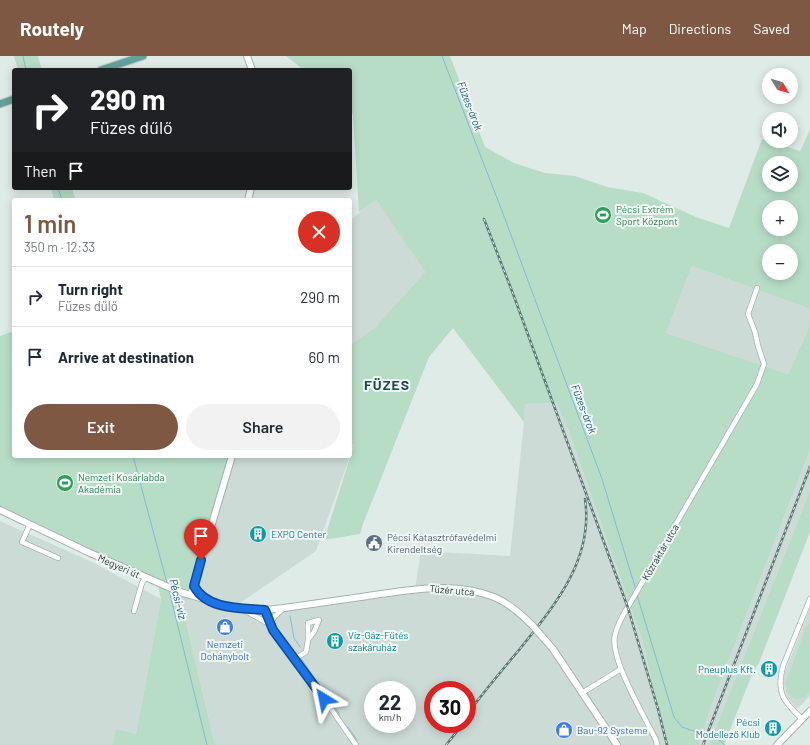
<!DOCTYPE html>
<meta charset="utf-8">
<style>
:root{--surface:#fff;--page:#f2f2f3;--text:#1f2937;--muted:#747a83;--line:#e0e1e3;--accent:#7f5844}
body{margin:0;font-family:Barlow,sans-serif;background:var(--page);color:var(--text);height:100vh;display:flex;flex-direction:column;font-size:15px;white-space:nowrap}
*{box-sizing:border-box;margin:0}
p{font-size:13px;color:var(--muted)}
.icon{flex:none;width:22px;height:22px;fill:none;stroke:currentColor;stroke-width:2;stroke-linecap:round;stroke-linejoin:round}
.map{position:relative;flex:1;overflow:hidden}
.details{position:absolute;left:12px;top:142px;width:340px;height:260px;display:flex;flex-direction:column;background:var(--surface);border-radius:4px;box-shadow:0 2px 10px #0003}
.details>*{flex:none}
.banner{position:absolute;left:12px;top:12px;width:340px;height:122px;border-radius:4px;box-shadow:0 2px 10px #0003;background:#202124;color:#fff;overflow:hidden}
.needle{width:26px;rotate:128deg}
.controls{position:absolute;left:762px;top:12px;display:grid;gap:8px}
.controls a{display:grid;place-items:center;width:36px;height:36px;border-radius:50%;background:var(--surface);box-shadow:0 2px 10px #0003;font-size:20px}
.speed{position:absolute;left:364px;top:625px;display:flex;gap:8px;font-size:20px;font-weight:700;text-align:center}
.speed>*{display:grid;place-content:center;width:52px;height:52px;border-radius:50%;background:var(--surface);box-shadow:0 2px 10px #0003;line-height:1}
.speed small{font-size:10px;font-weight:400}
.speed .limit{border:6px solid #d22;background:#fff;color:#111}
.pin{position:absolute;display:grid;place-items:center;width:34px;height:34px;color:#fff;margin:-41px -17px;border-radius:50% 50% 50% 0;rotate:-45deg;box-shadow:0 0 4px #0007}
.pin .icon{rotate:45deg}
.me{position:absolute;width:44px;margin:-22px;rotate:325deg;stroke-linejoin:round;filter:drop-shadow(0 0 3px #0008)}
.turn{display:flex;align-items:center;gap:14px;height:84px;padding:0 12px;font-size:18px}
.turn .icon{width:52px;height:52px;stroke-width:2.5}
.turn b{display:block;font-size:28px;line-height:34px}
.then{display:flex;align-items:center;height:38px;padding:0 12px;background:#0003;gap:8px;font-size:15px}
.round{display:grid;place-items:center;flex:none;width:42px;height:42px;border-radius:21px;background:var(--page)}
.head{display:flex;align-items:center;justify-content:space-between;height:68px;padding:0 12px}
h1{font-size:24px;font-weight:600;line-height:30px;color:var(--accent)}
.button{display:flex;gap:8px;margin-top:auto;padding:8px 12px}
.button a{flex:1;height:46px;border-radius:24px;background:var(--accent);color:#fff;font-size:16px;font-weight:600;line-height:46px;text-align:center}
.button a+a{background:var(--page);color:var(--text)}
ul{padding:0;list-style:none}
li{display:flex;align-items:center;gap:12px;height:60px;padding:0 12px;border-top:1px solid var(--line)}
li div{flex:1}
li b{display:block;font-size:15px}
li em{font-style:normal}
header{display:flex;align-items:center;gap:24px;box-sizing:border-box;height:56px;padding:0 20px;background:var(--accent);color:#fff}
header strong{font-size:19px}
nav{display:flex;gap:22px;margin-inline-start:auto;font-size:14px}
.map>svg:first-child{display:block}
</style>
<header>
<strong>Routely</strong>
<nav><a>Map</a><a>Directions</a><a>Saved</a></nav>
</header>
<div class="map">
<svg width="810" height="689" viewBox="0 0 810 689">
<rect width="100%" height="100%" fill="#dfebe7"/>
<g fill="#cddbd7" fill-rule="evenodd">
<path d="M376,142l49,74 -51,56 -24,17v-124z"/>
<path d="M692,210l118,43v16l-22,49 -122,-41z"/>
<path d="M556,347l12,26 75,213 22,103h-450l-34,-146 9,1 43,-144h117v-13l4,2 -38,106 -79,54 45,7 133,-23 6,-38 89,5 14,-134 1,-18zM373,634h34v34h-34zM433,634h34v34h-34z"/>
<path d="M810,394v40l-101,255h-11l18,-52z"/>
<path d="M0,465l90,40 71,38 -25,135 -20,-5 -4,16h-112z"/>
<path d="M810,552v88l-13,13 -10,-12 -4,-15 2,-10z"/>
</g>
<g fill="#b7ddc7" fill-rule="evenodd">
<path d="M14,0h24l4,14h-24z"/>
<path d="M286,0h164l35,91 29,16 31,10 30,3 32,11 36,6 53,24 33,11 33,-89 38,12 10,-21v179l-118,-43 -26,67 122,41 22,-49v125l-94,243 -18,52h-33l-22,-103 -75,-213 -12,-26 -31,1 -1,18 -71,-94 -24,29 -66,167 -3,10 -36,6 30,-95 -4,-2v-98l24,-17 51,-56 -49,-73 -17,13 -6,-96 -3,-9v-37h-46zM769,107h22v22h-22zM769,151h22v22h-22zM769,195h22v22h-22z"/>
<path d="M51,132h21l3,10 2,2h-23z"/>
<path d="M14,275v125h219l-43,144h-9l34,145h-103l4,-16 20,5 25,-135 -4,-18 -157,-71v-174z"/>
<path d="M810,434v42l-51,131 -6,9 -29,73h-15z"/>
<path d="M810,568v68l-6,6 -9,1 -8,-6 -1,-11 20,-55z"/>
</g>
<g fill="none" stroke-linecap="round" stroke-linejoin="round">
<g stroke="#85bbd2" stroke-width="1">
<path d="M23,0l3,14"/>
<path d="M442,0l60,155 100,268 34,111"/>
<path d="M58,132l4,12"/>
<path d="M133,400l34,127"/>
<path d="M169,534l38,155"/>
<path d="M637,539l37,122 8,10 37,13 6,5"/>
<path d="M290,560l4,22 6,9"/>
<path d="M301,602l39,57"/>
<path d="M348,671l9,13"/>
</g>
<g stroke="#a2b3af" stroke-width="6">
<g id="minor">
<path d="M30,468l-8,18 36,16"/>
<path d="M244,554l25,14"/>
<path d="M265,554l8,20 43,57 40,58"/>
<path d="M134,555l8,-28 4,-6"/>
<path d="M270,569l5,-9 9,-8"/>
<path d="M296,602l10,-6 2,-12 6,-8 5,-12 -11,3v17"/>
<path d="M582,637l39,-24"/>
<path d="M802,663c-19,-18 -26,-26 -19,-53l27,-67"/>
<path d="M657,689l-1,-5c-11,-23 -47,-82 -41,-105 3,-15 14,-29 21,-42l121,-209 7,-20 -6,-18 -3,-14 -7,-18 9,-26"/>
</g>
</g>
<g stroke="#a2b3af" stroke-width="8">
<g id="tertiary">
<path d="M247,0l5,14"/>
<path d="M248,144l3,-12"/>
<path d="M0,454l90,43 90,39 55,16 30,2 19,-2c28,-4 56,-8 84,-12 42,-6 85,-15 126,1 15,6 28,18 39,29"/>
<path d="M191,539l41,-139"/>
<path d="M553,593l64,96"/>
<path d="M777,689l33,-34"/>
</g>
</g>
<g stroke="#c1c8c7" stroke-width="9">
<g id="primary">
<path d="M101,14l42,-14"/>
<path d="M0,48l14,-5"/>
</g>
</g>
<use href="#minor" stroke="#fff" stroke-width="4.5"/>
<use href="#tertiary" stroke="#fff" stroke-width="6"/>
<use href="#primary" stroke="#62a29a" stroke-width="7"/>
<g stroke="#5a7773" stroke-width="2.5">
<g id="rail">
<path d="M484,163l28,72 116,317 30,101 9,36"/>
<path d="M467,658c17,-22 34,-43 52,-64 35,-44 75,-90 66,-151"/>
<path d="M446,689l17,-21"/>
<path d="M703,689l107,-278"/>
</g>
</g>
<use href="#rail" stroke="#f0f7f5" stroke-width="1" stroke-dasharray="3" stroke-linecap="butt"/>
<g stroke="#a2b3af" stroke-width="8" stroke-linecap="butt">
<path id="tertiary-bridge" d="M533,570l20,23"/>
</g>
<use href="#tertiary-bridge" stroke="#fff" stroke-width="6"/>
</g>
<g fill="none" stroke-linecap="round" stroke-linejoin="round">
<g stroke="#114b97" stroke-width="10">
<path id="route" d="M201,504l-7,26c13,24 47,22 71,24l8,20 51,69"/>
</g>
<use href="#route" stroke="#1a73e8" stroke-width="7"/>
</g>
<defs>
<g id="stadium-disc" transform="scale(0.9)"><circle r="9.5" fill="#2e9e5b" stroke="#f0f7f5"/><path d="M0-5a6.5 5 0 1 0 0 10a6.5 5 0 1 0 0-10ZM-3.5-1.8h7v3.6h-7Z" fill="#fff"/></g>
<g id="building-disc" transform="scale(0.9)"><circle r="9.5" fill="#0f9aa8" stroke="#f0f7f5"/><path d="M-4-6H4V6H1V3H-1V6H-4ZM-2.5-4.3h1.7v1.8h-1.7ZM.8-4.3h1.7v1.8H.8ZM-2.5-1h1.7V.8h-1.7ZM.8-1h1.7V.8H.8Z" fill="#fff"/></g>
<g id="civic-disc" transform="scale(0.9)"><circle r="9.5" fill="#5c6f8a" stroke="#f0f7f5"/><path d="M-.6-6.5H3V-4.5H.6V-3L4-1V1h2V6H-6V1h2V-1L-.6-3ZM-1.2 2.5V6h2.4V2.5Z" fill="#fff"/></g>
<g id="shop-disc" transform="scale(0.9)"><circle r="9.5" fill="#3f7fe0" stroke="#f0f7f5"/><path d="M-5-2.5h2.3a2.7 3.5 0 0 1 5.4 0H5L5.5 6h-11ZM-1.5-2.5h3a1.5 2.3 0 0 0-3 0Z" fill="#fff"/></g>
</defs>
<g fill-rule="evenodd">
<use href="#stadium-disc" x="603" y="159"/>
<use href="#stadium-disc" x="65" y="427"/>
<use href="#building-disc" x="258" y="478"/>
<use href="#civic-disc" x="374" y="487"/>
<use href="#shop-disc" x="225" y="571"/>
<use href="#building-disc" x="335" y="585"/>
<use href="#building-disc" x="769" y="613"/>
<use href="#building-disc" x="773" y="672"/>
<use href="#shop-disc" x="564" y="674"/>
</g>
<g text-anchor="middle" stroke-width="4" stroke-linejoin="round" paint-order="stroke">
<g font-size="10" fill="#27864d" stroke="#f0f7f5" text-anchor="start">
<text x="616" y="157">Pécsi Extrém<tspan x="616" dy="12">Sport Központ</tspan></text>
<text x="78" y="425">Nemzeti Kosárlabda<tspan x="78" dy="12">Akadémia</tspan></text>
</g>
<g font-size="10" fill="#0d838f" stroke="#f0f7f5" text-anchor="start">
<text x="271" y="482">EXPO Center</text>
<text x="348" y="583">Víz-Gáz-Fűtés<tspan x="348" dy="12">szakáruház</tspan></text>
<text x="756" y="617" text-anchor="end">Pneuplus Kft.</text>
<text x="760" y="670" text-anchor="end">Pécsi<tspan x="760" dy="12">Modellező Klub</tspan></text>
</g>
<g font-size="10" fill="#4e5e75" stroke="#f0f7f5" text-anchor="start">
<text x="387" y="485">Pécsi Katasztrófavédelmi<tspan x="387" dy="12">Kirendeltség</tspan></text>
</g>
<g font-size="10" fill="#203b38" stroke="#f0f7f5">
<text transform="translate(660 496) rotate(-60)" y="4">Közraktár utca</text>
<text transform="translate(119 510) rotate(24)" y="4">Megyeri út</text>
<text transform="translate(452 534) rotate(5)" y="4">Tüzér utca</text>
</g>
<g font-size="10" fill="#366cbe" stroke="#f0f7f5">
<text x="225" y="592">Nemzeti<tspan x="225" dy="12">Dohánybolt</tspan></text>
<text x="577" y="678" text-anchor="start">Bau-92 Systeme</text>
</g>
<g font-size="11" font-style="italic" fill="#195b78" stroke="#f0f7f5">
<text transform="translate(470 50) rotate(69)" y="4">Füzes-árok</text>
<text transform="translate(584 353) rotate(69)" y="4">Füzes-árok</text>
<text transform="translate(178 543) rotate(76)" y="4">Pécsi-víz</text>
</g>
<g font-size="14" font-weight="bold" letter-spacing="1" fill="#1b4e49" stroke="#f0f7f5">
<text x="387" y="334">FÜZES</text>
</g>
</g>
</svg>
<div class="controls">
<a><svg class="needle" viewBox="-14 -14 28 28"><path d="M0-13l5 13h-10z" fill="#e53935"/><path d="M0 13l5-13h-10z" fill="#747a83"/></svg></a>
<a><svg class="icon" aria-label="sound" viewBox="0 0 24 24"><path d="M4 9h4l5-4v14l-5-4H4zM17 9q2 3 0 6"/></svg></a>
<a><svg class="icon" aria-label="layers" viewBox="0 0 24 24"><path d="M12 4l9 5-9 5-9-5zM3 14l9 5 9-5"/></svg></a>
<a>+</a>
<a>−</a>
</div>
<div class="speed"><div>22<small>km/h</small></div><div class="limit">30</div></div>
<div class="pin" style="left:201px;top:504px;background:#d93025"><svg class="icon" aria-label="arrive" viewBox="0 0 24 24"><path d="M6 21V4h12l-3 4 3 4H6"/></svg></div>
<svg class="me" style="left:324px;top:643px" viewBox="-20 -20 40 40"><path d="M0-17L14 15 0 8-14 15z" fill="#1a73e8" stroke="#fff" stroke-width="4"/></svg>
<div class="banner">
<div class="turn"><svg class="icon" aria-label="right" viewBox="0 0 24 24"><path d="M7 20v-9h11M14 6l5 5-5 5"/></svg><div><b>290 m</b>Füzes dűlő</div></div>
<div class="then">Then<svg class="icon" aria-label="arrive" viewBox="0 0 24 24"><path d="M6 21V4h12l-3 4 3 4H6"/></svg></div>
</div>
<section class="details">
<div class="head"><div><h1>1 min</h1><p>350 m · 12:33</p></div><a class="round" style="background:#d93025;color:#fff"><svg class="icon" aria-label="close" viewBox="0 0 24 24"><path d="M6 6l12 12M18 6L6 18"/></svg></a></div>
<ul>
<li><svg class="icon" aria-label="right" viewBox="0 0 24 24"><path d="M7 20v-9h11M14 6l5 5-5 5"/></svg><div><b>Turn right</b><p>Füzes dűlő</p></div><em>290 m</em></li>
<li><svg class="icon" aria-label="arrive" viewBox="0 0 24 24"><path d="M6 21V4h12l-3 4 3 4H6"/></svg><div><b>Arrive at destination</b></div><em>60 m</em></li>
</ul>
<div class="button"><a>Exit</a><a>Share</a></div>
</section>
</div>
